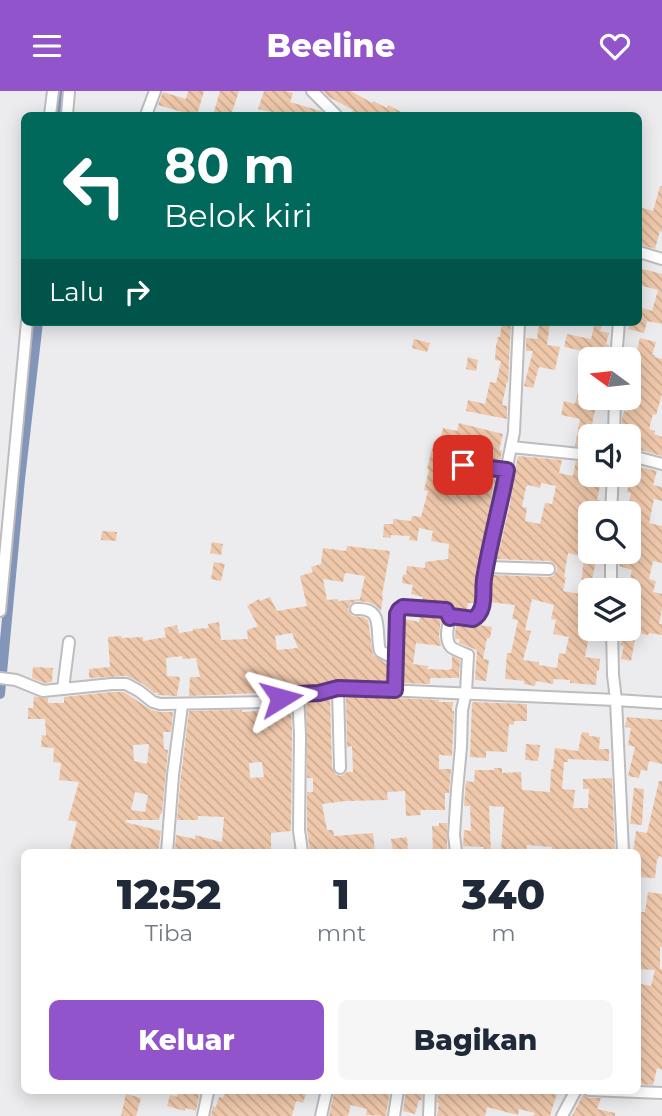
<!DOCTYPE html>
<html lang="id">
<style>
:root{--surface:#fff;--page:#f6f6f7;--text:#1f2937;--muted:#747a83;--accent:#9254ca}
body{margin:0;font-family:Montserrat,sans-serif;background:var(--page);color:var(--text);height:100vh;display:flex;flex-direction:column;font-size:26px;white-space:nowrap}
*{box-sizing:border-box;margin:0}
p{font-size:23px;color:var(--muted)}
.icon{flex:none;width:38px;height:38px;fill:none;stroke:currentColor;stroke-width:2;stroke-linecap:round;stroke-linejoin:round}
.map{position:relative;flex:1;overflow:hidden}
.sheet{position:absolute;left:21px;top:758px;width:620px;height:245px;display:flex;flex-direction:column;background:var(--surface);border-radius:10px;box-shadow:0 4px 18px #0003}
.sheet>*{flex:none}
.top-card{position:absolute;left:21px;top:21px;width:621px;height:214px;border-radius:10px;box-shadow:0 4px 18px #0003;background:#00695c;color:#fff;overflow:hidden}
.needle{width:46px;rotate:285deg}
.controls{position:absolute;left:578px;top:256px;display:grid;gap:14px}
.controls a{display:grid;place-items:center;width:63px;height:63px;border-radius:10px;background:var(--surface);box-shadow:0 4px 18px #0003;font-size:35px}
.pin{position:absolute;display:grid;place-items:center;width:60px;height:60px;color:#fff;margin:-30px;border-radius:14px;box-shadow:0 4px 10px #0006}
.me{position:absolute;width:77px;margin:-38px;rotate:82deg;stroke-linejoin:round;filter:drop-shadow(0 0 5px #0008)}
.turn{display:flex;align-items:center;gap:24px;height:147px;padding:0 28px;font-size:32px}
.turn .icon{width:91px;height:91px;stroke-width:2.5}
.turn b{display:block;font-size:49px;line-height:60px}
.then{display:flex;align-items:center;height:66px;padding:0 28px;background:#0003;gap:14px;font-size:26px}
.eta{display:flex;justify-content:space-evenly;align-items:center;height:119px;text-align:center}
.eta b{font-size:42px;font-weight:800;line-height:49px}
.cta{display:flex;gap:14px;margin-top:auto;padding:14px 28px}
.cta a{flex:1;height:80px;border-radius:10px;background:var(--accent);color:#fff;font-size:28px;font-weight:800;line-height:80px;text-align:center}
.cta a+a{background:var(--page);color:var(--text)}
header{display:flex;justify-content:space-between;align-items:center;height:91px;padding:0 28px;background:var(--accent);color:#fff;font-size:32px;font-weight:800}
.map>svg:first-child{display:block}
</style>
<header><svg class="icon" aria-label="menu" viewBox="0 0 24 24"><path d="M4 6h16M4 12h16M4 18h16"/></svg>Beeline<svg class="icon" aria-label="heart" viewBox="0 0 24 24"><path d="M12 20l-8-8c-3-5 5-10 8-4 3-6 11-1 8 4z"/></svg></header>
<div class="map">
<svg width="662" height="1025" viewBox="0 0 662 1025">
<defs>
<pattern id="building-back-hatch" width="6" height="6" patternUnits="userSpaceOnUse" patternTransform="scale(1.75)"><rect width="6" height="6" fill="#efc8ab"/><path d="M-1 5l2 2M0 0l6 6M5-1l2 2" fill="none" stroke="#ccab92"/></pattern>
</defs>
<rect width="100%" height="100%" fill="#ececee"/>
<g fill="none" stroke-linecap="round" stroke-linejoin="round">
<g stroke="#8395b9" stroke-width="10">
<path d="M60,24l2,-24"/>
<path d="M0,603l20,-215 18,-157"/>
</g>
</g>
<g fill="url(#building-back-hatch)" fill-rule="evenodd">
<path d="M188,0h16l-7,24h-16l1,-3 -24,-7 5,-13 23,7z"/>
<path d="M220,0h19l-8,24h-18z"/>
<path d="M264,0h21l8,2 -3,9 31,9 4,4h-51l1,-2 -17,-4z"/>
<path d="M323,0h28l21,12 1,-2 14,7 1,-3 19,10h-49l-6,-3 1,-2 -24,-13z"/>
<path d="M660,95h2v46l-2,-1 -5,18 -16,-5v-37l14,4z"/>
<path d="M639,177l23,6v50l-15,-3 -3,12 -16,-4 2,-7h9v-15l13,4 6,-21 -19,-5z"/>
<path d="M502,231h9l-3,61 -1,-1 -5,23 5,1v13l-41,-8 2,-11 17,4 5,-22 6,1 5,-22 -6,-1 1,-14 2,-9h2z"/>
<path d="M539,231h11l-3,23 13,2 -5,23 -16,-3 -6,21 -9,-2 9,-35h-7v-13l11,1z"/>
<path d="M595,231h8l-3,9 9,2 -3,11 3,1 -1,14h-18v38h8l-6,27 8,2 -2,10h-8v11l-15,-1 5,-27 -19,-4 3,-14 11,3 4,-15 2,1 5,-25h2l-7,-2 2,-12 -19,-4 3,-13 24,5z"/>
<path d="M640,247l16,4 -4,13h3l-1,2 8,2v35l-6,21 -3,-1 -4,15 6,2 -1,3 8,3v19l-32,-9 4,-15 -12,-3v-11l2,-7 3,1 11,-48 -10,-4v-1h-4l1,-10 12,2z"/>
<path d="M414,248l16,4 -3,9 -15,-4z"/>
<path d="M468,266l10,3 -2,11 -10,-2z"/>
<path d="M459,332l44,11 -4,16 3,1 -2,10 -58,-7 -5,1 -4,5 1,6 6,4 56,7 -1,7h-2l-3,27 -12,55 -4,37h-6l-1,8 -12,-1 -4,-6 -4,-2 -25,-2 1,-3 -12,-3 2,-9 -11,-2 1,-9 3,1 1,-9 18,2v-6l23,-3 1,-15 -18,-3 2,-10 -14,-3 -2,13 -8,-1 1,-4 -19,-1v3l-8,-1 1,-13h9v-5l18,2 1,-5 9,1 7,-26 -4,-1 5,-20 -2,-1 7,-28 5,2 4,-15 14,3z"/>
<path d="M518,365l44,4 -3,13 14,3 3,-15 14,2v11l15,1 -1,8 -3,-1 -4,18 5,1 -3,12h-9v38h8l-8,39v38h12l-2,11 -11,-2 -4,20 15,2 -1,12h-2l-1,14 -26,-2v-3l-16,-1 -1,5 -17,-3 -1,5 -11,-2v-3l-19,-2 2,-26h4l7,-33 -6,-1 3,-14 -25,-3 3,-27 56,2 4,-1 4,-6 -1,-5 -6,-4 -53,-2 13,-55 1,-10h-1zM541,392l15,3 -4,18 -7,-1 -5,21 -15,-3 2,-13 -5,-1 4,-20 2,-2 12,3zM568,462l16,4 -4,37 -17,-3 3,-14h-2zM532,508l22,6 -3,14 5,1 -3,14 16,3 -4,17 -6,-1 -2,15 -18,-3v-3l-16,-2 8,-29 -6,-1z"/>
<path d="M633,374l24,6 -4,14 9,2v14l-8,-2 -5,24 13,3v37l-9,-2 -4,18 7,2 -3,11 9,2v15l-3,15h3v11l-13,-2 -1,2 -12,-2 -5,28 -10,-2 3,-13 -4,-1 3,-12 3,1 2,-6 2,-13 -2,-1v-26l4,-18 -13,-4 3,-13 6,1 -1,-41 4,-20 -4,-1z"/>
<path d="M102,440l15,1 -1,9 -15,-1z"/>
<path d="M212,451l11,2 -2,11 -11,-2z"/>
<path d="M347,455l43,5 -8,44h1l-2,16 -6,-6 -7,-3 -12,-1 -6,3 -2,5 4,7 11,1 5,3 5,35 14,9v18l-49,-2 -20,5 -22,1 -32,8h-2l-1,-1 -72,3 1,-19h10l-4,-19 -13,1 -1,-3 -16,2 1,18 13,1 -3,19 -19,-1v-2h-4l-11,-9 -16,-8 -38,2v-9l21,-2 -2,-30 13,-1 1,2 21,-1v4l23,-4 -2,-9 13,-3 2,8 14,-2v-2l16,-1 -1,-4 11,-2 2,18 27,-1 -1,-9 11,-4 -11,-20 12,-7 1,2 10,-4 7,14 30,-5 -7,-30 13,-4 -2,-5 10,-3 2,-16 23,3zM345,482l20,3 -5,23 -22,2v-2l-11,1 -4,-21 20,3zM292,542l6,15 -21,2 -2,-14z"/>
<path d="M214,471l11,2 -4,17 -10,-2z"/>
<path d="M420,525l21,2 -2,18 2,10 -25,-3 -3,21 15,2 -1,3 22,1v-1h3v-13l8,4 -1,18h-29v6l-27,-1 2,-64 14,3z"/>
<path d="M479,534l13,2 -2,11h-3l-4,21 6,1 -3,21 -11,-1 2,-30 -18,-7 1,-4h-5v-3l1,-10 16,2z"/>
<path d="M33,576l20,1 -1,14 -8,1 -12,-5z"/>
<path d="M112,601h12l27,18 9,2h13l-2,20h-8l1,17 4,1 -6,64h-2l-1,6h-33l-1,2 36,9 -3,21h-89l8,-30 -9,-2 11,-38 -20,-2 2,-17 -8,-1 1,-14 -13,-1 1,-12 4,1 -1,-17h-17v-11h5l1,-12 7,2h7v5h16v-6zM149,653l-2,20 -13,-3 -1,-16zM135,701l13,3 -3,17 -14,-2z"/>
<path d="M346,605l93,4v2h14l-1,9h2l-2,45 -13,-1v14h12l-2,24h-4v17h-25l1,5 -15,1 -1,-25 -18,1 1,8 -43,1 -23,3 5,26h6l1,6 39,-3 2,18 -65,1 -3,-23v-37h6v-14h-6l-1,-77 24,-3 2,70 4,7 5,1 6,-4h6l-1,-26 -5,1z"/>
<path d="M472,611l55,2v17h-13v4l-5,-1 -2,28 -21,-1v7l-16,-1z"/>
<path d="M291,613l1,31 -1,96 -20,2v19h-90l-6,-1 1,-16 19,4v-4l27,7 2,-25 -26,-1v4h-21l4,-44 8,-65 53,-1v2l25,-2zM262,671l2,15 -14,1 -1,-15z"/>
<path d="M627,626l35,3v44l-13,-3 -2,10 -6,-1 -2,8 -11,-2 7,-29 -7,-2 3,-17 -6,-1z"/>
<path d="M582,641l7,1v3l11,1 -1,12h10v12l-41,-2v3h-4l-2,27 13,1 -2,18h15l1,-19h-6v-10l29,-1 3,74h-63v-5l-25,-2 -1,7h-25l3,-45 -15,-1 2,46h-8l1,-5 -21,-1 1,-16 7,1 -1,-25h-6l2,-25 8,1 1,-12h19v-2h8v5l19,-1 1,18 28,2 1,-23h2l2,-21 23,3z"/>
<path d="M526,653l14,1 -2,16 -13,-1z"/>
<path d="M659,690h3v76l-3,-1 -1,3h-1l-2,19 -18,-1v-25h-4l3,-21 11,2z"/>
<path d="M634,697l10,1 -2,36 -12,-1z"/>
<path d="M439,732h8v29h-14l-1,-26h7z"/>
<path d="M407,746l1,15h-15l-2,-13z"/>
<path d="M648,801l14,2v53h-2v22h2v101l-5,-2 -4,17 -16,-1v-101l14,3 4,-16 -18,-1v-44h2v-13h6z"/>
<path d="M179,999h21l-4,21 -10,-3 -1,3 -18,-5 3,-11 7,2z"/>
<path d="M225,999h74v2l7,2 -3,9 -7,-2 -4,15h-81l2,-10 3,1 3,-10 4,1z"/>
<path d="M335,999h36l12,3 2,-3h5l-4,26 -20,-1 1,-6 -16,-4 -3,11h-19z"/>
<path d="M406,999h16v10h-3l-4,14 -12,-3z"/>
<path d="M438,999h120l-8,26h-17l2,-3 -16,-4 -1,6 -31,-8 -2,9h-48l2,-13h-2z"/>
<path d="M126,1003l15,4 -5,18h-15z"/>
<path d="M583,1004l5,3h13l-4,11 18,4v3h-43z"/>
</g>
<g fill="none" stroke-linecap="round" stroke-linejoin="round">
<g stroke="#bdbdc0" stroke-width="14">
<g id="minor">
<path d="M312,0l24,24"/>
<path d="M50,24l3,-24"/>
<path d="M67,24l2,-24"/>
<path d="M146,24l9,-24"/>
<path d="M639,161l23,7"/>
<path d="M616,268l3,-37"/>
<path d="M614,345l1,-39"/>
<path d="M511,356l79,8"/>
<path d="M628,364l34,9"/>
<path d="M441,371l66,8"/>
<path d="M611,422l2,-39"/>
<path d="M611,460v39"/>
<path d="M486,476l63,2"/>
<path d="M356,518c29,-2 19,23 24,42l15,8v31"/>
<path d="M0,520l27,-289"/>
<path d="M612,537l1,47 3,25 46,3"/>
<path d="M395,567l2,-44 2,-4 4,-3 43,3 4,8"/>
<path d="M0,587l16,2 27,11 69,-7h14l13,7 14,11 7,2 105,-2 33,-8 21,-1 19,-5 278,12 7,152"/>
<path d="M338,597l2,80"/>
<path d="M63,598l6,-47"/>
<path d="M298,603l2,41 -1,95 3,22"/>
<path d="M167,761l6,-77 9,-70"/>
<path d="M456,761l-2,-17 3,-45 4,-43 1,-37 4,-18 2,-37c-5,-2 -13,-5 -17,-8 -7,-8 -3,-22 -1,-30l23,3 5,-4 4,-8 2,-27 30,-149 5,-110"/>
<path d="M589,999l73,3"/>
<path d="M203,1025l5,-24"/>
<path d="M321,1025l6,-26"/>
<path d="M394,1025l4,-26"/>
<path d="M429,1025l1,-26"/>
<path d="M562,1025l14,-26"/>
</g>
</g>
<use href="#minor" stroke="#fff" stroke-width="10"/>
</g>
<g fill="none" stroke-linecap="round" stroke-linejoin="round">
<g stroke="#5f3783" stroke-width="18">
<path id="route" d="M281,607l17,-4 21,-1 19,-5 57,2 2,-76 2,-4 4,-3 43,3 4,8 1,-2 22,3c14,-8 9,-26 11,-40 6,-37 16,-72 23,-109l-44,-5"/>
</g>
<use href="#route" stroke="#9254ca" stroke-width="12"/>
</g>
</svg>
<div class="controls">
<a><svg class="needle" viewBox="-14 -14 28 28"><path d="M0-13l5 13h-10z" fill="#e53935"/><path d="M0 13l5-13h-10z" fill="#747a83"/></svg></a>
<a><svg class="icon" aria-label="sound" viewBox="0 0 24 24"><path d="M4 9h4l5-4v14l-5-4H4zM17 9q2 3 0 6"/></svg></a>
<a><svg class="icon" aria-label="search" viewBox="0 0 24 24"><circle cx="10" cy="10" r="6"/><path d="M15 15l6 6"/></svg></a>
<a><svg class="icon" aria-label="layers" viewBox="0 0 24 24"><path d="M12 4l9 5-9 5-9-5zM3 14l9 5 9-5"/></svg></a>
</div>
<div class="pin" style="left:463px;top:374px;background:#d93025"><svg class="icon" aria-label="arrive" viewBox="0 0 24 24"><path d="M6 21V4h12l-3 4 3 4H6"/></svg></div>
<svg class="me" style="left:281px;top:607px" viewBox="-20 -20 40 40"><path d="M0-17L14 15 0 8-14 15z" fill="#9254ca" stroke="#fff" stroke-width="4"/></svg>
<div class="top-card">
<div class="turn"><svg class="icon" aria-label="left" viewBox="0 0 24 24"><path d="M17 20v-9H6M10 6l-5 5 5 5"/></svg><div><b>80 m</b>Belok kiri</div></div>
<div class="then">Lalu<svg class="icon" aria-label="right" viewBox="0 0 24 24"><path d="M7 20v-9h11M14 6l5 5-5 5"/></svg></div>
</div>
<section class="sheet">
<div class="eta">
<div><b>12:52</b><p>Tiba</p></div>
<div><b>1</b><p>mnt</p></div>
<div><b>340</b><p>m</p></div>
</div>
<div class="cta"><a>Keluar</a><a>Bagikan</a></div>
</section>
</div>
